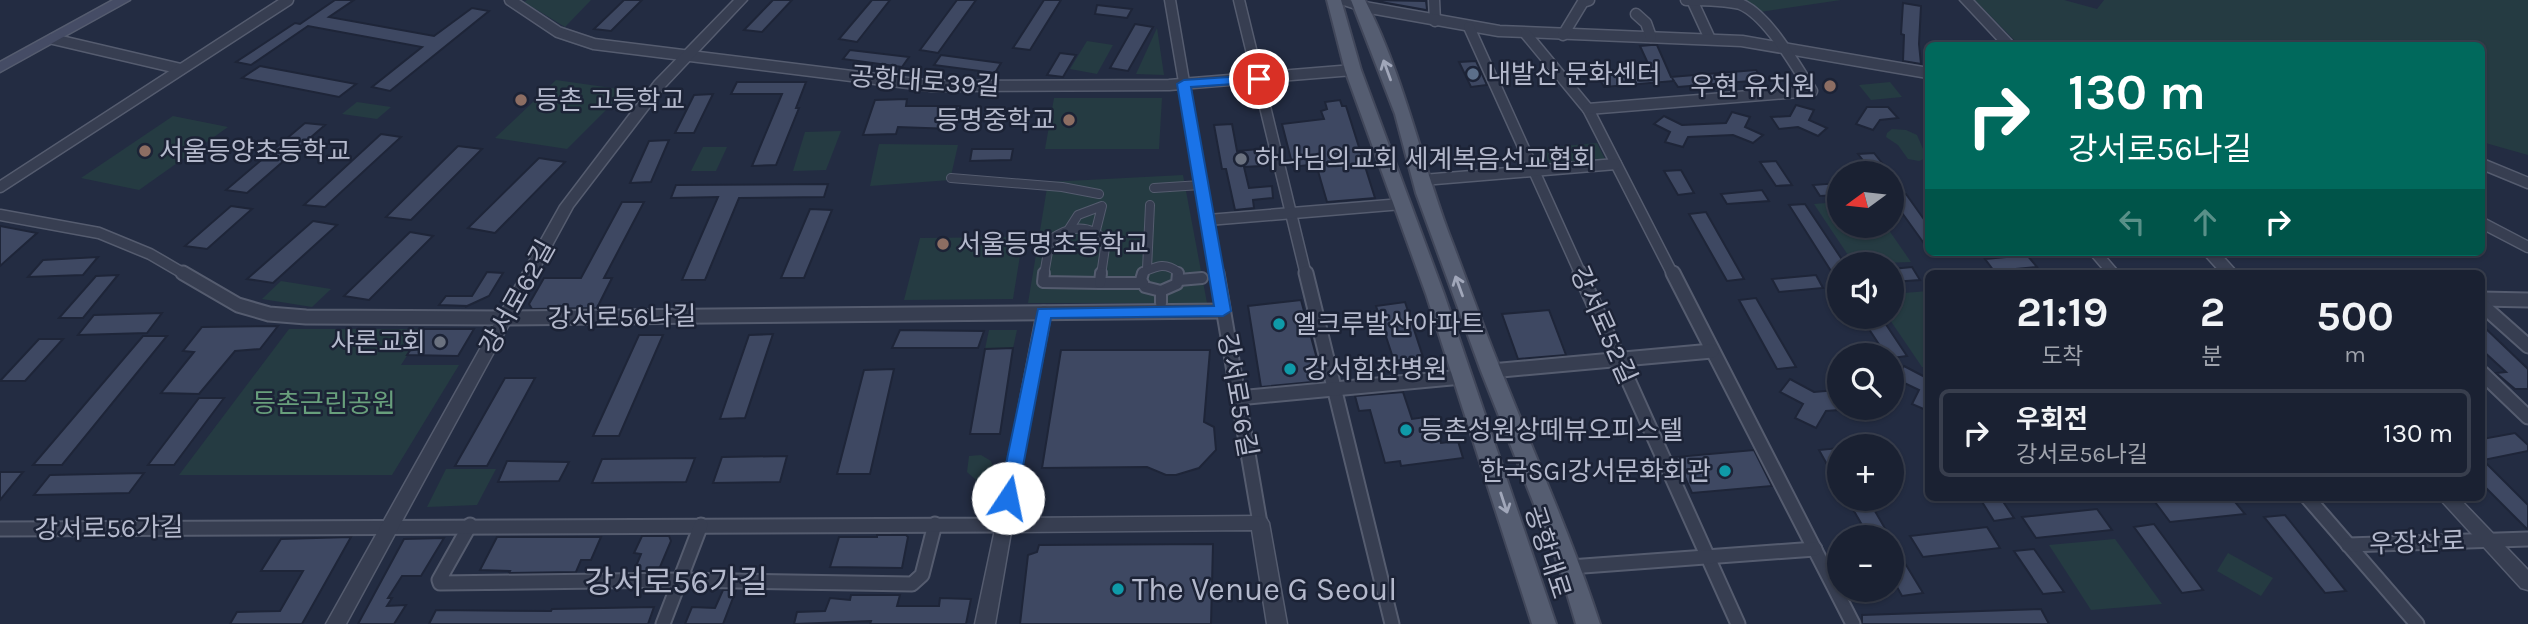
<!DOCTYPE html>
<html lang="ko">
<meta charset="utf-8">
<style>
:root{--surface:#1a2132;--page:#23293a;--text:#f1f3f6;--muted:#9fa3ac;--line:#383e4d}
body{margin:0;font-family:Karla,"Noto Sans KR",sans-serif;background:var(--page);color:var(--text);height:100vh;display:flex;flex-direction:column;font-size:26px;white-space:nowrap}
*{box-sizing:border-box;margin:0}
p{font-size:23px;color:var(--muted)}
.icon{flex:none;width:38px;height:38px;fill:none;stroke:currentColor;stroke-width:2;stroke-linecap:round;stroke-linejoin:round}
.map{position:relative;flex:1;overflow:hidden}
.drawer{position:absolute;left:1925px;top:270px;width:560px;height:231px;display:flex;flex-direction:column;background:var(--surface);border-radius:10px;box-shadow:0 2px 5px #0004,0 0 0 2px var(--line)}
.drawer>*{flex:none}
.hud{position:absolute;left:1925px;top:42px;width:560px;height:214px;border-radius:10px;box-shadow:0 2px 5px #0004,0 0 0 2px var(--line);background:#00695c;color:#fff;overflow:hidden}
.needle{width:46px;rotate:255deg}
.controls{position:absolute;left:1827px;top:161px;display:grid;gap:14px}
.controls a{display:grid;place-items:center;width:77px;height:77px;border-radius:50%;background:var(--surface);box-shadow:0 2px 5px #0004,0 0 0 2px var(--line);font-size:35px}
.pin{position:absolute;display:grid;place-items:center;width:60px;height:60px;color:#fff;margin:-30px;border:4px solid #fff;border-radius:50%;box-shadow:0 2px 7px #0007}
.me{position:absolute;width:77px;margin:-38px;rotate:11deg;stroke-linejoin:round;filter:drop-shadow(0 0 5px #0008)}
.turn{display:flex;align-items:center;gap:24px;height:147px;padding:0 28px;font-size:32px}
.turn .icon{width:91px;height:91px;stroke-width:2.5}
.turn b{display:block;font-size:49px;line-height:60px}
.lanes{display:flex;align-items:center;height:66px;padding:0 28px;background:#0003;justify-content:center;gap:35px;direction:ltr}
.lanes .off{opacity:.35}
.eta{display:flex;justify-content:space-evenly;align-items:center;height:119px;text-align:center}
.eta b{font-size:42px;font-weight:700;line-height:49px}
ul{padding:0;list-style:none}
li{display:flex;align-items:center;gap:21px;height:88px;margin:0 14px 10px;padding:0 14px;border:4px solid var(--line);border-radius:10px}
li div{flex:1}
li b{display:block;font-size:26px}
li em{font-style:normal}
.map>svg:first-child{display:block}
</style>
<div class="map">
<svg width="2528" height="624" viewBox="0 0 2528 624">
<rect width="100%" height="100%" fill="#232c42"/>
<g fill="#253b42">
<path d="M527,0h64l-26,27 -41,-25z"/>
<path d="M1737,0h104l-81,12z"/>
<path d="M1975,0h89l33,9 7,-9h424v155l-46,-13v-96l-463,-1z"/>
<path d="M1157,28l7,47 -28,-1z"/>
<path d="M1087,41l26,4 -16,29 -27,-5z"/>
<path d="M556,80l70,10 -59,59 -72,-11z"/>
<path d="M1890,82l12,15 -31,3 -12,-15z"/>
<path d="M1054,98h108l-3,51h-114z"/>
<path d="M357,102l34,5 -14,12 -35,-5z"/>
<path d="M173,116l55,11 -89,63 -58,-12z"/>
<path d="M1892,129l14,1 11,5 10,23 -8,3 -11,-2 -10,-14 -12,-8 1,-4z"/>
<path d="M841,131l-15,39 -33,1 12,-39z"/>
<path d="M1597,143l9,18 -56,4 -8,-17z"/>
<path d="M879,144l79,1 -8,35 -80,6z"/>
<path d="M703,147h24l-11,24h-25z"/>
<path d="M1183,175l24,128h-179l20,-121z"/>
<path d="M1839,202v24h47l25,36 -57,2 -40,-60z"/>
<path d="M1023,237l-10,62 -109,1 16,-62z"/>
<path d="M281,281l50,8 -19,18 -50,-8z"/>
<path d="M1928,291v76h-6l-34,-50h4v-23z"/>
<path d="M289,329h135l-23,36h58l-67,110h-213z"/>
<path d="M989,330h28l-4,18 -28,1z"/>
<path d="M981,455l10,6 4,11 -10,16 -18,-16 2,-16z"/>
<path d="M446,469h50l-19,36 -50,2z"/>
<path d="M2115,539l47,65 -71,6 -42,-65z"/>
<path d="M2228,553l45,25 -12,18 -44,-25z"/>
</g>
<g fill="#3e4862" stroke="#1e2538" stroke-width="2">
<path d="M335,0h19l-25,17 105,19 38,-28 17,3 -99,80 -18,-4 50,-40 -114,-21 -57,39 -15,-3 59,-39 5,1z"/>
<path d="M624,0h18l-31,31 -17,-2z"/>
<path d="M773,0h19l-30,32 -18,-2z"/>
<path d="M872,0h18l-33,42 -18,-3z"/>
<path d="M957,0h19l-38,53 -18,-3z"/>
<path d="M1044,0h17l-31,50 -17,-2z"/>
<path d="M1370,0l56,1 1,8 -1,1z"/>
<path d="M1903,3l18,3 -2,38 2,20 -18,-3 1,-26 -3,-1z"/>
<path d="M1097,5l35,4 -5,9 -32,-4z"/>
<path d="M1135,24l18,3 -25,44 -18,-3z"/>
<path d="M1651,45h6l14,32 85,-7 7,10 -85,7 -6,-9 2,3 -70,6 -6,-11 54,-4 -12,-26z"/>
<path d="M850,50l59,7 -7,10 -59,-8z"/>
<path d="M1060,53l16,2 -13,22 -16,-2z"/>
<path d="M941,55l60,8 -6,10 -61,-8z"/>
<path d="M1476,61l11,24 -16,2 -12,-25z"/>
<path d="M260,66l96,18 -17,13 -97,-19z"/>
<path d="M737,82h69l-10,26h3l-23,57 -24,1 30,-72h-51z"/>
<path d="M713,94l-19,39h-19l19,-38z"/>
<path d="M907,99l-1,7h54l-7,23 -55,-2 -2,7 -33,1 12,-35z"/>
<path d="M1340,100l2,6h4l29,92 -48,4 -11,-38 -23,3 -11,-43 42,-5 -3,-8 6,-2 -2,-7z"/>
<path d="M1796,105l18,5 -5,10 18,8 -9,8 -20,-9 -19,2 -8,-12 19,-1z"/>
<path d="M1867,107h21l10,11 -18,2 -7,10 -17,-6z"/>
<path d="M1732,112l18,5 -5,10 18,8 -10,8 -20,-8 -45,2 -5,10 -18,-5 5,-10 -16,-8 10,-8 18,9 44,-2z"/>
<path d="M305,123l20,2 -78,68 -21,-3z"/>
<path d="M1232,124l5,27 22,-2 3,17 -18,1 5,21 23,-2 1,12 -20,2 1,8 -19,2 -9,-41h-4l-8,-44z"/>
<path d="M381,134l20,3 -76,70 -21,-2z"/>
<path d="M669,140l-18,42 -21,1 19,-42z"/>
<path d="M458,146l24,3 -71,71 -25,-3z"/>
<path d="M972,149h41l-2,11 -41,1z"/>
<path d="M1874,153l16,20h-17l-15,-19z"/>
<path d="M539,158l26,4 -70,71 -27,-5z"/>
<path d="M1776,161l16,24 -16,1 -16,-24z"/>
<path d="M1681,170l13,23 -16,2 -14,-24z"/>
<path d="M1839,183v12l-19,1 -7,-11z"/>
<path d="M828,184l-4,13 -85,1 -34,82h-23l36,-83 -47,1 5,-13z"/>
<path d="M1762,190l7,11 -42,3 -6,-10z"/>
<path d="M1906,194l22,31v24l-36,-50v-3z"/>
<path d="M622,202h22l-40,76h8l-15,30 -65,1 -3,-5 15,-26h37z"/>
<path d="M1805,204l40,60h-6v7h-8l-42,-66z"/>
<path d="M231,206l21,3 -45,40 -22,-3z"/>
<path d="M810,209l22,1 -28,68h-23z"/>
<path d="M1706,212l38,67 -17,2 -38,-67z"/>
<path d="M313,221l24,4 -64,58 -26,-4z"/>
<path d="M0,226l37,7 -37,33z"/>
<path d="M410,232l23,4 -64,64 -25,-4z"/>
<path d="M2027,255l10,12 -43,4 -9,-12z"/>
<path d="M98,257l-15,18 -55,2 15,-17z"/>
<path d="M1912,267l8,13 -28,2v-13z"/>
<path d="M487,272l16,1 -14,23 -24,11 1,-1 -27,-1 7,-9h26z"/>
<path d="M118,275l-35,43h-24l37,-42z"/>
<path d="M1816,275l7,13 -44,4 -7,-13z"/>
<path d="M1756,298l40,69 -19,2 -38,-69z"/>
<path d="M1301,300l22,81 -62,6 -13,-81z"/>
<path d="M1405,302l18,55 -29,4 -18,-55z"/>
<path d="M1549,310l17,45 -48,4 -16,-45z"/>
<path d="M162,313l-15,20 -69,2 16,-20z"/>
<path d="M1861,317h20l26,39 -15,2v-3h-6z"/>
<path d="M2482,325l46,44v20h-13l-19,-16 10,-1 -24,-22z"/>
<path d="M278,326l-18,23 -25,2 -36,43 -38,-1 33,-41 -11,-1 19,-24z"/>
<path d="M424,329h50l-16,27 -51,-1z"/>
<path d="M900,330l84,1 -6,17h-86z"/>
<path d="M773,334l-28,84 -25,1 29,-84z"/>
<path d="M639,335h24l-44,101h-26z"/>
<path d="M143,336h24l-105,129h-29z"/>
<path d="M39,339h24l-38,42h-25z"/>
<path d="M1013,348l-13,86h-30l15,-85z"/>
<path d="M1061,350h149l-6,72 10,5 2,23 -17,18 -23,7h-10l-19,-8 -105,1z"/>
<path d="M1904,366l21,11 3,-7v41l-16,-7 7,-14 -23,-11z"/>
<path d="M894,369l-24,105h-33l27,-104z"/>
<path d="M505,378h30l-48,88h-32z"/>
<path d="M1790,379l24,13 23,-2 2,20 -13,1 -10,17 -21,-10 8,-14 -23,-12z"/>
<path d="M1403,392l9,27 21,-3 8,27 17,-2 5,17 -62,8 -1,-5 -15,2 -15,-53 -11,1 -4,-15z"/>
<path d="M199,398h25l-50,67h-26z"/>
<path d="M2515,433l13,12v6l-45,9 45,45v25l-46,-46v-45z"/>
<path d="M1839,448v38l-20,-36z"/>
<path d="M1754,450l18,36 -80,7 -16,-36z"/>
<path d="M787,456l-7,26 -67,1 9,-26z"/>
<path d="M695,458l-9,24 -94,1 10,-24z"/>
<path d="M507,461l62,1 -10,19 -61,1z"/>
<path d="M0,472h23l-23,28z"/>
<path d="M144,473l-15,20 -95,2 16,-20z"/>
<path d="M1979,497h21l14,21 -20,3z"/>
<path d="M2199,497h32l14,17 -75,8 -15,-20z"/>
<path d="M1847,499h21l22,38h-21z"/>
<path d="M2097,509l15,21 -76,8 -14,-21z"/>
<path d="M2285,515l61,76 -21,2 -61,-76z"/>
<path d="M2154,524l49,66 -21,3 -48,-66z"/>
<path d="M1987,527l13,21 -77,9 -13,-21z"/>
<path d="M877,535h29l2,2 -6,31 -72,-1 9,-30h38z"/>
<path d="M642,536h27l2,5 -11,26 -6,4h-20l7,-17 -7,-1z"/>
<path d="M351,537l-49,87h-72l7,-12 43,-1 23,-40h-42l20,-32z"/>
<path d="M497,537h104l-10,23h-10l-5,12 -67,1 1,-2 -30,-1z"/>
<path d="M444,538l-23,38h-19l-14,22h4l-5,8 19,-1 -12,19h-36l46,-85z"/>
<path d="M1213,544l-2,80h-191l8,-69 9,-3 2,-7z"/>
<path d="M2034,549l30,43 -21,2 -29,-43z"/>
<path d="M1903,560l20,33 -21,3 -10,-18v-17z"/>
<path d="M723,590h13l-13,34h-38l7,-17 23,1z"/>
<path d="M851,595h49l-3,11h42l1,-8 31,1 -5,25h-96l1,-3 -77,3 3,-12 28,-1 5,-13 20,2z"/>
<path d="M654,607l-6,17h-219l7,-14 115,1 1,-2z"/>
<path d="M2041,609l8,15h-187v-9z"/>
</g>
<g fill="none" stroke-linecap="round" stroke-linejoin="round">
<g stroke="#555c6f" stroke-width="10">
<g id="pedestrian-far1">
<path d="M951,178l111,9 37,7"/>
<path d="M1154,188l47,-3"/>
<path d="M1069,229l9,-14 24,-9 -6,24"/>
<path d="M1147,269l3,-64"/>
<path d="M1044,275l6,-35c19,-14 39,-17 56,1l-5,34"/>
<path d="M1142,275l1,-3c14,-6 22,-10 35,0v3"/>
</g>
</g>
<g stroke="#555c6f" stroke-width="14">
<g id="pedestrian">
<path d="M1044,273l-1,9 57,1"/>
<path d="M1143,273l-2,7 4,7 16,4 16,-7 1,-11"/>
<path d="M1179,280l23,-2"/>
<path d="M1100,283h43"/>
<path d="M1100,283l1,-10"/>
<path d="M1161,291v12"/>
</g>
</g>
<g stroke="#555c6f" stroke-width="13">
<g id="minor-far1">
<path d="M510,0l48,32 36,12 338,42 237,-1 184,-15"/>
<path d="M1170,0l47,275"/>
<path d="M1239,0l67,275"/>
<path d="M1434,0l1,21"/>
<path d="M1692,0l18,39"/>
<path d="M1359,6l140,25 243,10 186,32"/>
<path d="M1636,14l10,9 5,14"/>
<path d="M1469,27l112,248"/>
<path d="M1526,34l62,75 85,166"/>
<path d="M1563,35l20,-33 6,-2"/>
<path d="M53,39l128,30"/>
<path d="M1588,109l224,-18c-16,-24 -44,-76 -72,-87 -16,-4 -37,-4 -54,-4"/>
<path d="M2482,164l46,19"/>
<path d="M1423,180l193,-16"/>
<path d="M0,187l288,-187"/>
<path d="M0,215l99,18 51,21 36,21"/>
<path d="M1208,220l194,-16"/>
<path d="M2482,223l46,24"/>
<path d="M2095,252l18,21"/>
</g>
</g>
<g stroke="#555c6f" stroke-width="17">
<g id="minor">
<path d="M183,273l55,32 31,9 37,3 199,1 718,-7"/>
<path d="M1217,273l43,250"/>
<path d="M1306,273l86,351"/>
<path d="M1580,273l158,351"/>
<path d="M1673,273l180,351"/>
<path d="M2482,299l46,1"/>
<path d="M2482,305l46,41"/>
<path d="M1491,371l221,-20"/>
<path d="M2482,373l46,44"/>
<path d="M1238,398l224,-21"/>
<path d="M2307,497l110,127"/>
<path d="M470,525l-31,55 1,3 240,-3 232,4 10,-9 13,-51"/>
<path d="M0,529l1003,-4 41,-212"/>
<path d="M2348,545l180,-6"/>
<path d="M1570,567l245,-18"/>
<path d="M663,624l38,-99"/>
</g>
</g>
<g stroke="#555c6f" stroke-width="3">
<g id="tertiary">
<path d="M734,0h13l-82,87 -92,120 -227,417h-20l234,-418 95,-125z"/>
<path d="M1328,0h21l16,6 -6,4z"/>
<path d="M1960,0h13l44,46h-14z"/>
<path d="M2202,252h17l19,21h-17z"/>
<path d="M2438,497h20l70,73v20l-7,-2z"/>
<path d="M1260,516l6,2 3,5 18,101h-20l-15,-94 -241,2 -16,92h-20l22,-104 6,-2z"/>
</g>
</g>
<g stroke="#555c6f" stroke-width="3">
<path id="secondary" d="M113,0h17l-130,72v-10z"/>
</g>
<g stroke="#41475a" stroke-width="4">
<g id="primary">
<path d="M1327,0h14l20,70 83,224 112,330h-24l-106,-330 -81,-224z"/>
<path d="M1351,0h14c38,74 55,156 84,234 18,46 34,93 53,139 33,83 70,165 98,251h-24l-17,-57 -78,-196 -65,-178 -21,-79z"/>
</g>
</g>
<use href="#pedestrian-far1" stroke="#373e51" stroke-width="8"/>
<use href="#pedestrian" stroke="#373e51" stroke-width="10"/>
<use href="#minor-far1" stroke="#373e51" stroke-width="10"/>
<use href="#minor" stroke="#373e51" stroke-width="13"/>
<use href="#tertiary" fill="#373e51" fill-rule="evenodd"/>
<use href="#secondary" fill="#454c65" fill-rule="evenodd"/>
<use href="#primary" fill="#555d71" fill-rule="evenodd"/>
</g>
<defs><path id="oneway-shaft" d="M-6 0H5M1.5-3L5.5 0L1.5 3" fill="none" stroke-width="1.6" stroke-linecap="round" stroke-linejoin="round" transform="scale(1.75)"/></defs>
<g stroke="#a1a7ba">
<use href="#oneway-shaft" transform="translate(1387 70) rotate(-110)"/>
<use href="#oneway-shaft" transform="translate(1459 286) rotate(-110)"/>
<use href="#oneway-shaft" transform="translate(1504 503) rotate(72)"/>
</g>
<path fill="#1a73e8" stroke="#114b97" stroke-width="2" d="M1259,75l6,4 -2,3 -72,5 40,224 -8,5 -172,2 -34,180 -2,5h-13l-3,-5 39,-189 176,-3 -37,-222 7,-4z"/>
<circle fill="#5c6f8a" stroke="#1c2336" stroke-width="2.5" cx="1473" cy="74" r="7"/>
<g fill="#8d6e63" stroke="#1c2336" stroke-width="2.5">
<circle cx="1830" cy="86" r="7"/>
<circle cx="521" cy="100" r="7"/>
<circle cx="1069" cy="120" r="7"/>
<circle cx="145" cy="151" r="7"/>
<circle cx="943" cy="244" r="7"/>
</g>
<g fill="#6b7280" stroke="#1c2336" stroke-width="2.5">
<circle cx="1241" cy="159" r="7"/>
<circle cx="440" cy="342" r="7"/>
</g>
<g fill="#0f9aa8" stroke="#1c2336" stroke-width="2.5">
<circle cx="1279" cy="324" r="7"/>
<circle cx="1290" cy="369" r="7"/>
<circle cx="1406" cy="430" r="7"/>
<circle cx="1725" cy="471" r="7"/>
<circle cx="1118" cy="589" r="7"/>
</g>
<g text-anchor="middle" stroke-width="5" stroke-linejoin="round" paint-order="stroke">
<g font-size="26" fill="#b4b9cc" stroke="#1c2336" text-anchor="start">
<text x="1487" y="83">내발산 문화센터</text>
<text x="1816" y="95" text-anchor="end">우현 유치원</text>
<text x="535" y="109">등촌 고등학교</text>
<text x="1055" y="129" text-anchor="end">등명중학교</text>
<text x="159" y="160">서울등양초등학교</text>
<text x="1255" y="168">하나님의교회 세계복음선교협회</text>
<text x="957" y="253">서울등명초등학교</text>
<text x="1293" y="333">엘크루발산아파트</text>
<text x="426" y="351" text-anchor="end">샤론교회</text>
<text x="1304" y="378">강서힘찬병원</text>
<text x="1420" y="439">등촌성원상떼뷰오피스텔</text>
<text x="1711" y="480" text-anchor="end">한국SGI강서문화회관</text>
</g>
<g font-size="26" fill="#b4b9cc" stroke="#1c2336">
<text transform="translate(925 81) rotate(4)" y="9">공항대로39길</text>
<text transform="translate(517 297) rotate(-61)" y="9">강서로62길</text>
<text transform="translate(622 317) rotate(-1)" y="9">강서로56나길</text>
<text transform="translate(1604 325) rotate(66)" y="9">강서로52길</text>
<text transform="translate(1238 395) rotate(80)" y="9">강서로56길</text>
<text transform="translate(109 528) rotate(-1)" y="9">강서로56가길</text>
<text transform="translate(2417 542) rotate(-2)" y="9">우장산로</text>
<text transform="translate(1548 552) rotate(72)" y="9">공항대로</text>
</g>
<g font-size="26" fill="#689f7c" stroke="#1c2336">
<text x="324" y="412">등촌근린공원</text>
</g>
<g font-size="32" fill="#b4b9cc" stroke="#1c2336">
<text x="676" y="593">강서로56가길</text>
</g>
<g font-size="32" fill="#b4b9cc" stroke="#1c2336" text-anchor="start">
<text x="1132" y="600">The Venue G Seoul</text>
</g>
</g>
</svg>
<div class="controls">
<a><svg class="needle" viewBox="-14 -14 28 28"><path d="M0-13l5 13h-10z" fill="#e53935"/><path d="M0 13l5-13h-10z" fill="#9fa3ac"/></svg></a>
<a><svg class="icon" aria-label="sound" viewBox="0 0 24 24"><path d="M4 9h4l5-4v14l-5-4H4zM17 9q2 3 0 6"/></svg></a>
<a><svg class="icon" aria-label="search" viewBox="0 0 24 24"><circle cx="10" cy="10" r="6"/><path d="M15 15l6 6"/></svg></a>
<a>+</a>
<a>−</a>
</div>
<div class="pin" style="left:1259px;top:79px;background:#d93025"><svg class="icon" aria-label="arrive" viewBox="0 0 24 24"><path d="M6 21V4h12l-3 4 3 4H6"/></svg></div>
<svg class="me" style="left:1008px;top:498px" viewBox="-20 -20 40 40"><circle r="19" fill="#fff"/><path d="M0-13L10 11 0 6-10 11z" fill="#1a73e8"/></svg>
<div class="hud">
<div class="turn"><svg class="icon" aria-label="right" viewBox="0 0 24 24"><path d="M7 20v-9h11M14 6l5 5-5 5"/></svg><div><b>130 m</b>강서로56나길</div></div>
<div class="lanes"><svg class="icon off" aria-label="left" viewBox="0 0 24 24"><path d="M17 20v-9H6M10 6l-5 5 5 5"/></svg><svg class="icon off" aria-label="ahead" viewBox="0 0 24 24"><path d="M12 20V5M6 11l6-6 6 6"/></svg><svg class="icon" aria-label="right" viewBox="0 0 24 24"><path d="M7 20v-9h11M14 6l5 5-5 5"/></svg></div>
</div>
<section class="drawer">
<div class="eta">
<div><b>21:19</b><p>도착</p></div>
<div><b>2</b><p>분</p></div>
<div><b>500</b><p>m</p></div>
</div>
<ul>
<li><svg class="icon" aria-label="right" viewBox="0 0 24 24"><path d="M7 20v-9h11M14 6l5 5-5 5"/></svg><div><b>우회전</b><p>강서로56나길</p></div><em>130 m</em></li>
</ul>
</section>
</div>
